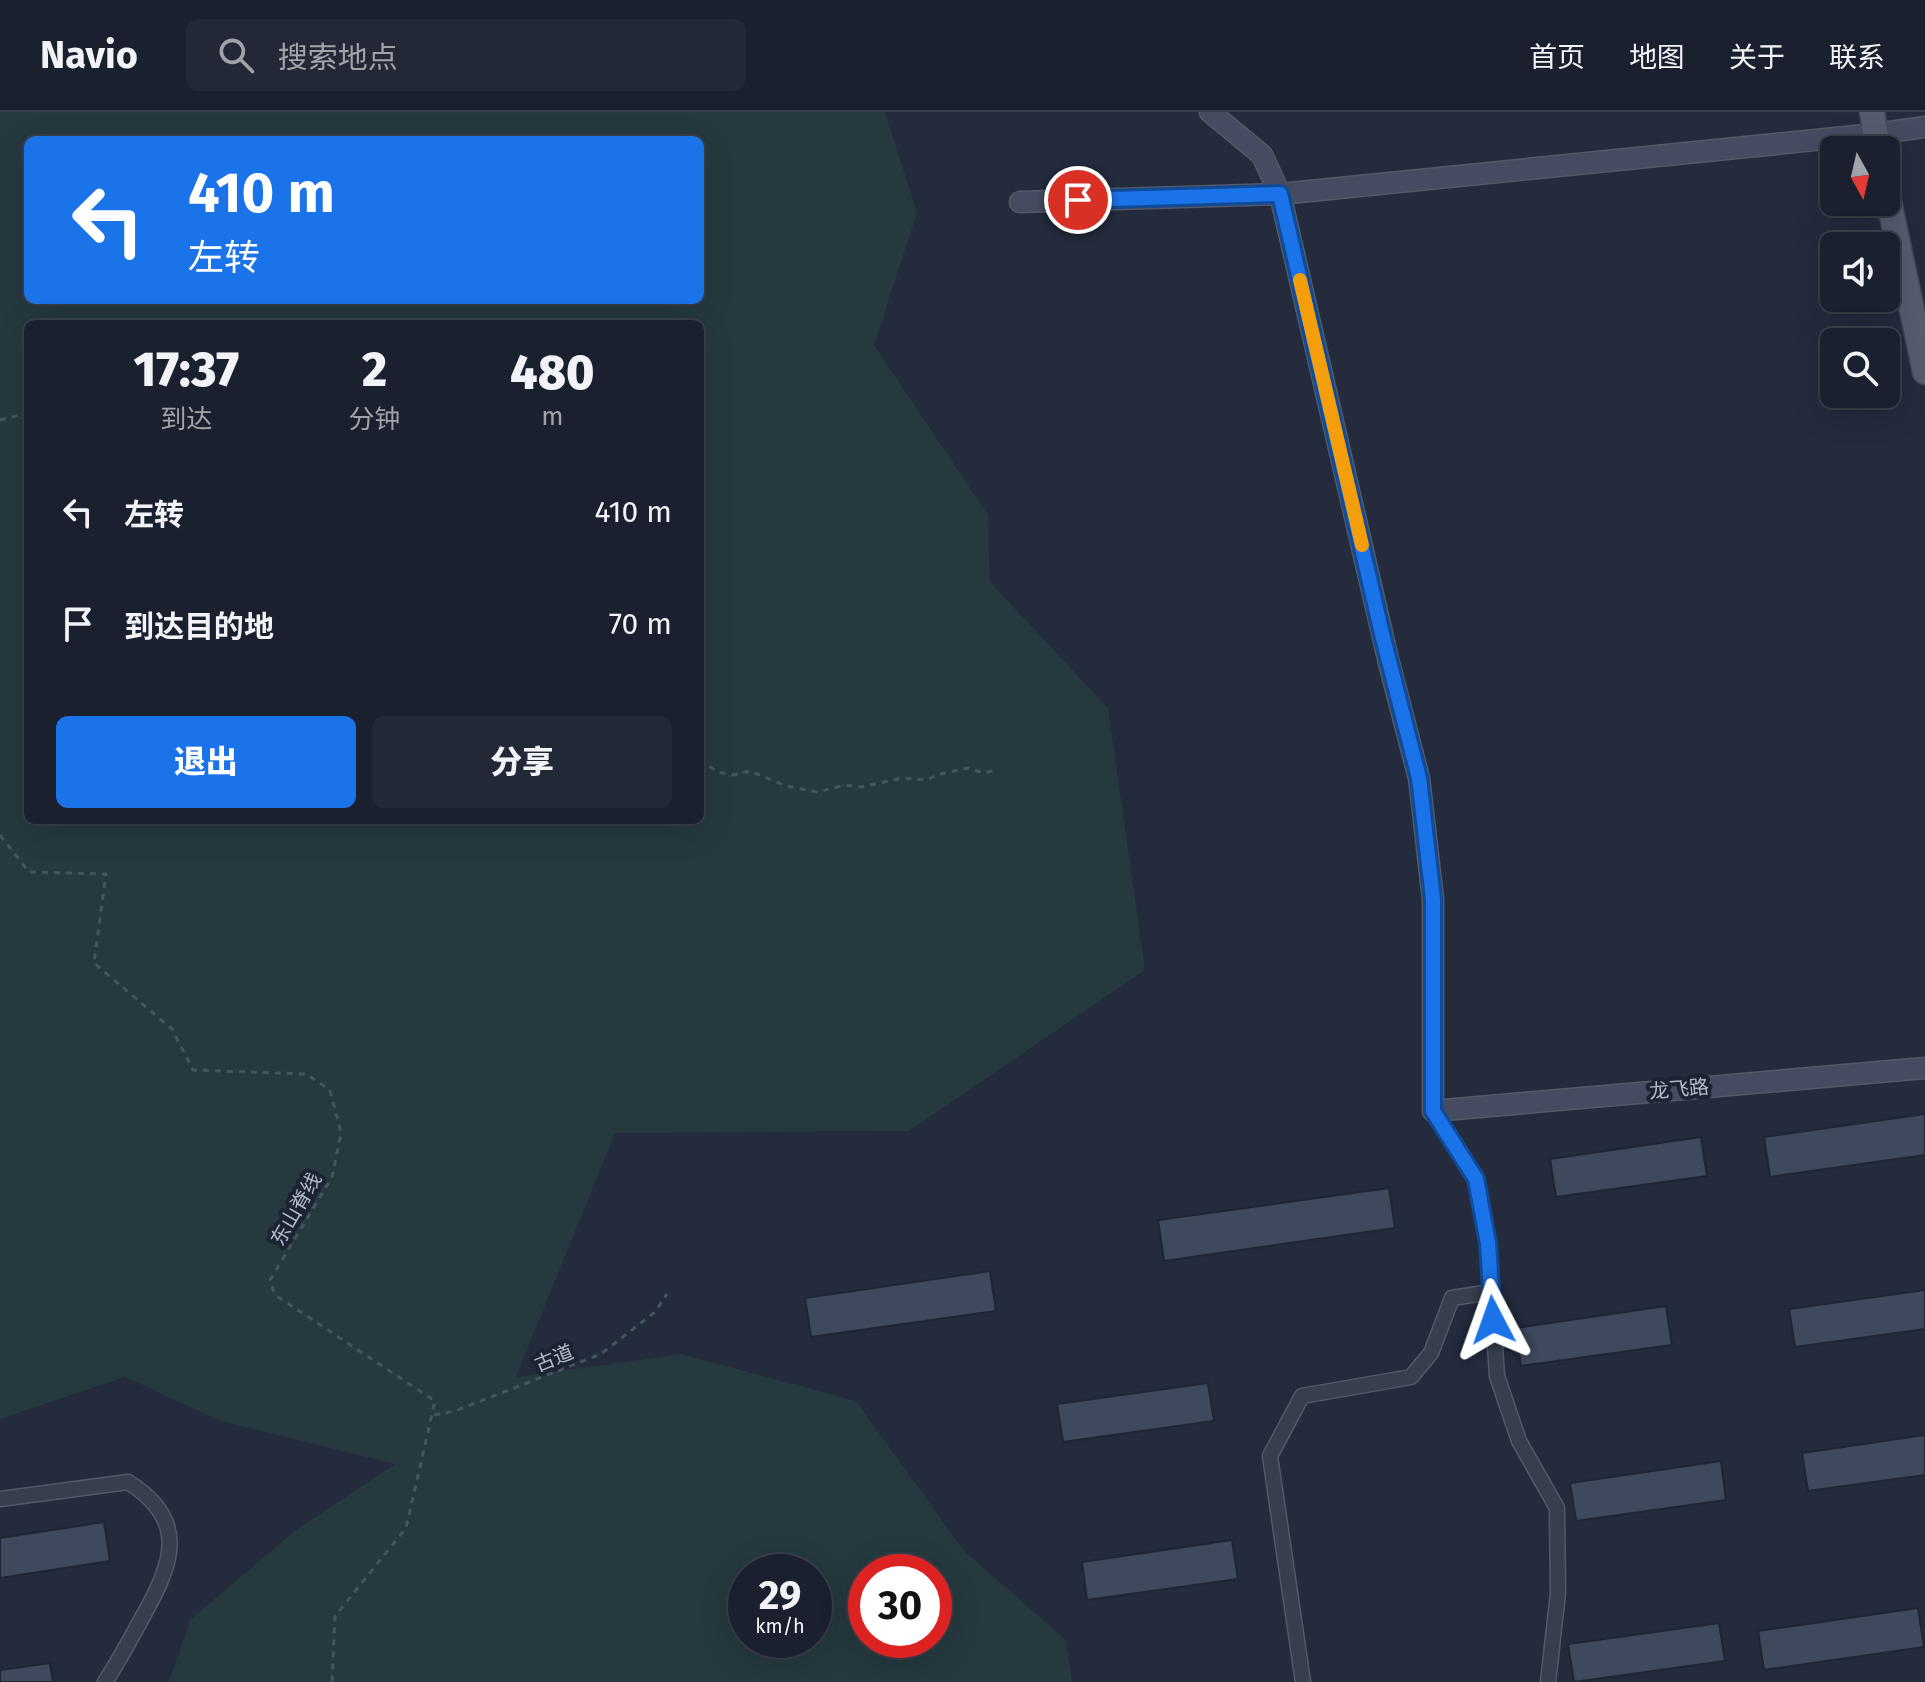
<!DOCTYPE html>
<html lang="zh">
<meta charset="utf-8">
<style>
:root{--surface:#1a202e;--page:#232836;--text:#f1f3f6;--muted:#9fa3aa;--line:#383e4a;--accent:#1a73e8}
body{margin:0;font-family:"Fira Sans","Noto Sans SC",sans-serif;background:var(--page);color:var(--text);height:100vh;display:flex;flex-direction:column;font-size:30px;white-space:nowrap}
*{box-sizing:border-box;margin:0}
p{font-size:26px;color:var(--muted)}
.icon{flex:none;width:44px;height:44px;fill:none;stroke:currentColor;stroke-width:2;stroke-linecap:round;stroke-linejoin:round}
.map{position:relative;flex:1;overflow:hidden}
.drawer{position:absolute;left:24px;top:208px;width:680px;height:504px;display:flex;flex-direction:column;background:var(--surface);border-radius:12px;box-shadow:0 8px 32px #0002,0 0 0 2px var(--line)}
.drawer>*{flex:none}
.guide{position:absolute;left:24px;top:24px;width:680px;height:168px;border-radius:12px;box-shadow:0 8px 32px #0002,0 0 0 2px var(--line);background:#1a73e8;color:#fff;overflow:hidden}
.needle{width:52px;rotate:172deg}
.fabs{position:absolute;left:1820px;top:24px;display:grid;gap:16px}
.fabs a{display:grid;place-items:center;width:80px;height:80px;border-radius:12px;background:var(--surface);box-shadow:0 8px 32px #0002,0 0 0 2px var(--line);font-size:40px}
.speed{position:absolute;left:728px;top:1442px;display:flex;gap:16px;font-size:40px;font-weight:700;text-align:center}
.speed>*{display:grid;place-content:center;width:104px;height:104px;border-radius:50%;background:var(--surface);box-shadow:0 8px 32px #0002,0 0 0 2px var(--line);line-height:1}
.speed small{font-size:20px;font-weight:400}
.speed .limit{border:12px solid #d22;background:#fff;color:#111}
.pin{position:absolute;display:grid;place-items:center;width:68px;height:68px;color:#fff;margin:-34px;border:4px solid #fff;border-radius:50%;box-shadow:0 2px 8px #0007}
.me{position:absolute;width:88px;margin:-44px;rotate:356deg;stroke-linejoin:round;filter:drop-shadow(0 0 6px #0008)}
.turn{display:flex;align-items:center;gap:28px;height:168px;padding:0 32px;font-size:36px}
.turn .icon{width:104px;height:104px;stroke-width:2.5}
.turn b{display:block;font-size:56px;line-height:68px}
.eta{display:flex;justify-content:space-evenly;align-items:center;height:136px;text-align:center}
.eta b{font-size:48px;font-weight:800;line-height:56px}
.action{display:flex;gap:16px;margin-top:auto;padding:16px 32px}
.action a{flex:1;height:92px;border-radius:12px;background:var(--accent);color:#fff;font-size:32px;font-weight:800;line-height:92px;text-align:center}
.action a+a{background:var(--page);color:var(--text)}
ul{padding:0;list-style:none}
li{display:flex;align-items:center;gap:24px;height:112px;padding:0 32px}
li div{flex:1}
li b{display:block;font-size:30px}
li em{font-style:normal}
header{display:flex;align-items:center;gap:48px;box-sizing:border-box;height:112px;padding:0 40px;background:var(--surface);border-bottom:2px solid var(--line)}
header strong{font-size:38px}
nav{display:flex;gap:44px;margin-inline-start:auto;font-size:28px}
.search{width:560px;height:72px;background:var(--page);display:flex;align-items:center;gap:20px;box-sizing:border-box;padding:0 28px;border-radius:12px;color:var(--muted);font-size:30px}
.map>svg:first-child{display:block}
</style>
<header>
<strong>Navio</strong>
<div class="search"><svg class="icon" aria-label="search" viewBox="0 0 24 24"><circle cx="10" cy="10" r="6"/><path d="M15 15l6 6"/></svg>搜索地点</div>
<nav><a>首页</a><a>地图</a><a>关于</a><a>联系</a></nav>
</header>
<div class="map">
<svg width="1925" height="1570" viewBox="0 0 1925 1570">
<rect width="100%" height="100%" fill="#232b3d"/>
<path fill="#25393e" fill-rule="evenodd" d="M0,0h885l32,101 -43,132 114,170 2,67 118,126 37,262 -236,161 -294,2 -99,244 165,-23 175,47 108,150 102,89 6,42h-903l21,-62 106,-90 99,-66 -174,-43 -96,-44 -125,42zM28,28h672v160h-672zM28,212h672v496h-672zM746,1460h68v68h-68zM866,1460h68v68h-68z"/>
<g fill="#3f495d" stroke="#1e2534" stroke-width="2">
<path d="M1925,1002v41l-155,22 -6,-40z"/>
<path d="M1701,1025l6,39 -151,21 -6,-38z"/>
<path d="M1389,1076l6,40 -231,33 -6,-41z"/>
<path d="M990,1159l6,40 -185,26 -6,-39z"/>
<path d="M1925,1178v39l-130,18 -6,-38z"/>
<path d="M1666,1194l6,39 -151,21 -6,-38z"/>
<path d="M1208,1271l6,38 -151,21 -6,-38z"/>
<path d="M1925,1323v40l-117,16 -6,-38z"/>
<path d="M1721,1349l5,39 -150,21 -6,-38z"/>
<path d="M104,1410l6,39 -110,17v-40z"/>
<path d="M1232,1428l6,39 -151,21 -5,-38z"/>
<path d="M1918,1496l6,39 -160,23 -6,-39z"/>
<path d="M1719,1511l6,38 -151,21 -6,-38z"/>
<path d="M50,1551l3,19h-53v-12z"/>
</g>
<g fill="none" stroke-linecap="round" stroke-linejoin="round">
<g stroke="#525968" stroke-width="17">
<g id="street">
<path d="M1433,999l43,68 12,64 9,133 22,65 38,67 1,85 -10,89"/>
<path d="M0,1387l128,-17c61,38 45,81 15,134 -12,22 -24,45 -38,66"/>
<path d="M1303,1570l-33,-226 32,-60 109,-19 20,-24 21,-55 39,-6"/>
</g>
</g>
<g stroke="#525968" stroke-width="23">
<g id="secondary">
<path d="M1210,0l52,43 18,39 595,-60 50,-7"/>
<path d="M1020,90l260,-8 109,469 30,115 14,121v212l492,-43"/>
</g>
</g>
<g stroke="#404756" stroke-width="27">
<g id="primary">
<path d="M1872,0l6,38"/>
<path d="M1886,75l39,185"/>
</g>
</g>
<g stroke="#43565c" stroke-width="3" stroke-dasharray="6 6" stroke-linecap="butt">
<path d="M0,308l28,-7"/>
<path d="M700,647l17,13 16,3 17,-4 36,15 32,6 27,-7 16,2 42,-9 23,2 14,-6 28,-6 15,5 14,-3"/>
<path d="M0,723l29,37 77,2 -12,89 78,66 21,41 113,4 24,16 11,43 -9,44 -62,103 5,15 160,106 -29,127 -71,88 -3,66"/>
<path d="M434,1303l21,-4 146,-57 54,-42 12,-18"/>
</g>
<use href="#street" stroke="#373e4d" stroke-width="14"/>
<use href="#secondary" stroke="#454c61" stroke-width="20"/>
<use href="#primary" stroke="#555c6e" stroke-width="24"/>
</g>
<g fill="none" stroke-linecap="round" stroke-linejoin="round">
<g stroke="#114b97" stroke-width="20">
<path id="route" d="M1078,88l202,-6 102,440 37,144 14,121v212l43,68 12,64 5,77"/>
</g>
<use href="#route" stroke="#1a73e8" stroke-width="14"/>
<path stroke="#f59e0b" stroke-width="14" d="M1300,168l62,265"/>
</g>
<g text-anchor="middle" stroke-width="8" stroke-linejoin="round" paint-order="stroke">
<g font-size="20" fill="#b3b9c9" stroke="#1c2332">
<text transform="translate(1679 977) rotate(-5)" y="7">龙飞路</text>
<text transform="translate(296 1097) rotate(-60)" y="7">东山脊线</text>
<text transform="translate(554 1246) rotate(-22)" y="7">古道</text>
</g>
</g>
</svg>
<div class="fabs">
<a><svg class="needle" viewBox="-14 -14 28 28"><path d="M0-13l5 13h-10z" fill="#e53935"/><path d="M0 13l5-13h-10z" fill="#9fa3aa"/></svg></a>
<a><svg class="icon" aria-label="sound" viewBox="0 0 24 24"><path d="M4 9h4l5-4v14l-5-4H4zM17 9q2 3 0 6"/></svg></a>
<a><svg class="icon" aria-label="search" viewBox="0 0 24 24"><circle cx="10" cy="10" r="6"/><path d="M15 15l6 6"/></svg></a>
</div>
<div class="speed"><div>29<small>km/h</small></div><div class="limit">30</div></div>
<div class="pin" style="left:1078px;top:88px;background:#d93025"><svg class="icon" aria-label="arrive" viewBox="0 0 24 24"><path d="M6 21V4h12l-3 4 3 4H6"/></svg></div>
<svg class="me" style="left:1493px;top:1208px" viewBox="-20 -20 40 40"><path d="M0-17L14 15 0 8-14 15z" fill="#1a73e8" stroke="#fff" stroke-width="4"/></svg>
<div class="guide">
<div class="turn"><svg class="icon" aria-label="left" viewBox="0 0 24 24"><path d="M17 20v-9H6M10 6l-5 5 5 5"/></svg><div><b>410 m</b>左转</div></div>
</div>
<section class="drawer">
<div class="eta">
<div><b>17:37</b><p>到达</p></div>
<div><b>2</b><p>分钟</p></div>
<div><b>480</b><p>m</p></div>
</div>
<ul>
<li><svg class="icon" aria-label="left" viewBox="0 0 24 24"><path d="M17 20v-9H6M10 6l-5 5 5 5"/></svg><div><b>左转</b></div><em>410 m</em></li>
<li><svg class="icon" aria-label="arrive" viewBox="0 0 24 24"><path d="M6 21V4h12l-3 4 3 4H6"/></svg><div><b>到达目的地</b></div><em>70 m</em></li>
</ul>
<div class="action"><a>退出</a><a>分享</a></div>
</section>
</div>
